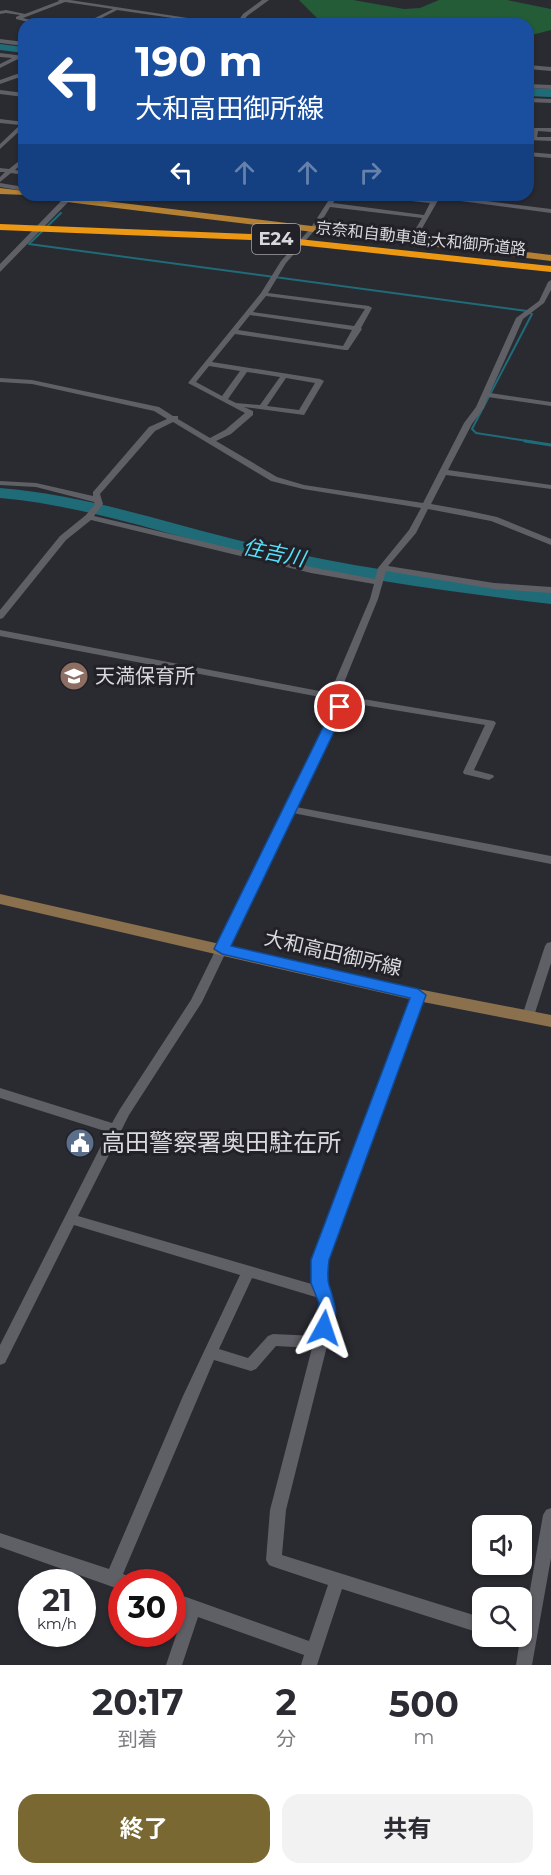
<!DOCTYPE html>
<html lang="ja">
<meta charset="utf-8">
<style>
:root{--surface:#fff;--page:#f2f2f3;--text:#2b2b33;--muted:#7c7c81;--accent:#7a6833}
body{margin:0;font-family:Montserrat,"Noto Sans JP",sans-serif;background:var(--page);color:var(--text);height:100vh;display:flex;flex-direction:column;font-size:22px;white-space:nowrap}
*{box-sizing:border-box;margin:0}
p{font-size:20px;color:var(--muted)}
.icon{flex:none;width:33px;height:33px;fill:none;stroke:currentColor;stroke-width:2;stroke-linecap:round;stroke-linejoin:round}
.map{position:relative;height:1665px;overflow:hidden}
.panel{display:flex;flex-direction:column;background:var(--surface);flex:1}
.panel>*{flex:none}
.hud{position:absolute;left:18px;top:18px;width:516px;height:183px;border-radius:18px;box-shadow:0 2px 4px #0004;background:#1a4fa0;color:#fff;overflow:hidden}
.controls{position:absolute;left:472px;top:1515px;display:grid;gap:12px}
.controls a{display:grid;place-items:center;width:60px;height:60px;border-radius:12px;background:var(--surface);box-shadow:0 2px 4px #0004;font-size:30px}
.speed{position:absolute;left:18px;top:1569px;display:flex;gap:12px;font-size:30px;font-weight:700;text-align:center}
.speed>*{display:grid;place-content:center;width:78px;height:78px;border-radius:50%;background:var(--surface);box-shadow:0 2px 4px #0004;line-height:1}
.speed small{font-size:15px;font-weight:400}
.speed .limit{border:9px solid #d22;background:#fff;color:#111}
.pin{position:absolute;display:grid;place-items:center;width:51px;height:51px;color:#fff;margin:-26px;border:3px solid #fff;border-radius:50%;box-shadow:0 2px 6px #0007}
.me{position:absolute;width:66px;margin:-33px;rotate:5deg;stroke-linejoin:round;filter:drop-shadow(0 0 4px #0008)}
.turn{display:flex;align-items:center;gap:21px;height:126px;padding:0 18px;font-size:27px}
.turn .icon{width:78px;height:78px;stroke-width:2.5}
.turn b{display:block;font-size:42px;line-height:51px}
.lanes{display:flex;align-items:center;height:57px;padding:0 18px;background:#0003;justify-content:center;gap:30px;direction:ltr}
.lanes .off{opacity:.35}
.eta{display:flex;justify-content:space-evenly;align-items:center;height:102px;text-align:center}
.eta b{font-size:36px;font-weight:700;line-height:42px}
.action{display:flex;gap:12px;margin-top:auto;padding:12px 18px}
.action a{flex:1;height:69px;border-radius:18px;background:var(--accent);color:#fff;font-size:24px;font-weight:700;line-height:69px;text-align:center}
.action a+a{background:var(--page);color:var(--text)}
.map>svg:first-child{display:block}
</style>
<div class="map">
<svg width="551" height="1665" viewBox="0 0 551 1665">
<rect width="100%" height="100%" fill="#2a2b31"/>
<path fill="#245c37" d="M299,0h54l51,9 16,-1 19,-8h68l44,9v21l-23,6v-12h-205z"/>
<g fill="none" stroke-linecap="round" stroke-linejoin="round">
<path stroke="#206b78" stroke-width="2" d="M61,213l-32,31 498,67 5,3 -60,115 4,4 58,9"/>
<path stroke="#206b78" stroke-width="3" d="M525,441l26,4"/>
<g fill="#206b78" fill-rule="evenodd">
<path d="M0,44l24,3v6l-24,-3z"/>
<path d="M528,88l23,1v8l-23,-1z"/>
<path d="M0,488c91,7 174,38 262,58 95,23 192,34 289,46v12c-98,-12 -197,-25 -293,-47 -87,-21 -169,-51 -258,-59z"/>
</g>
<g fill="#5f5f66" fill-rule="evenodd">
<path d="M58,0h12l157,24h-13l-97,-14 -27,14h-7l30,-15 -48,-7 -42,16 22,6h-9l-20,-5v-2l4,-2 -14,-2 -6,1v-3l6,-1 19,4 34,-13z"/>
<path d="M0,39l24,3v4l-24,-3z"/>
<path d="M0,53l24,3v4l-6,-1 -18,9v-4l12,-6 -12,-1z"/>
<path d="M528,65l23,2v4l-23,-2z"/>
<path d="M17,74l7,1v4l-7,-1 -17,6v-4z"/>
<path d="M0,90l24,3v4l-24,-3z"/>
<path d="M528,98l23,1v4l-23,-1z"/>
<path d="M0,119l24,3v5l-24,22v-5l20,-19 -20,-2z"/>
<path d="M534,128h17v4l-13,-1 -1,6h14v4l-23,-1v-4h4z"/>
<path d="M528,152l23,2v4l-23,-2z"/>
<path d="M24,157v5l-9,8 9,1v4l-13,-2 -11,9v-5l5,-5h-5v-4l9,1z"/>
<path d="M0,183l24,4v4l-24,-4z"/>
<path d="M332,195h6l-5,8 91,12 6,-12 -56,-6 -3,-2h19l42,5 3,-5h6l-21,37 -3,2 -97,-12 -6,9 -28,32 -18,30 101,13 3,2 -11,20 1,1 -14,21h-3l-110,-16 -23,28 108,17 4,2 -20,34 -60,-8 9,4v4l-22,19 -15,7 61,36 27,8 119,18 41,-80 12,-16 40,-89 23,-17 9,-19 3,-2v10l-7,13 -21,16 -33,74 61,9v4l-63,-9 -4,11 -12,16 -24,46 103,15v4l-105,-14 -15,29 34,6 32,7 54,22v6l-60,-24 -63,-12 -12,24 -28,33 106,17 57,4v6l-57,-4 -108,-18 -8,28 -39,96 155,26 2,2 -22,47 19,5 1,2 -5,3 -25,-6 -1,-2 22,-47 -140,-23v5l-49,100 255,49v8l-258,-51 -91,189 -73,113 -51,101 237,69 -2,-11v-14l99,-265 2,-3h8l2,3 -97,265 -1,14 9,40 -49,196 -4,45 201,63v16l-141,-45 -25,76h-16l3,-10 -106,-38 -16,48h-16l18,-53 -12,-4v-16l137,49 19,-56 -54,-18 -5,-2 -3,-5 4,-50 42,-162 -36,-2 -20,23 -5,2 -37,-11 -91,214 7,3 2,5h-10v7l-9,-2 -113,-40v-14l109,36 74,-173 57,-121 -166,-50 -69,138 -5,2v-20l108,-213 -108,-34v-10l112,35 8,-14 71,-109 144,-293 1,-7 -336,-64v-6l330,63 40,-94 4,-15 -63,-11 -220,-53 -25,20 -63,78 -3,1v-9l60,-74 26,-21 9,-11 -1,-2 -58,-15 -36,-2v-4l36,2 57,13v-4l56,-65 18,-8 -13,-8 -122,-27 -32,-2v-4l32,2 127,27 14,9h5v3l32,19 15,-8 20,-17 -57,-30 73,-90 20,-32 29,-32zM330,207l92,11 -7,12 -92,-11zM266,296l99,13 -11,17 -101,-14zM250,315l102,15 -9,16 -105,-16zM209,366l31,5 -18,25 -26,-14zM247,372l33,5 -20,28 -24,-2 -8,-4zM286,378l29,5 -16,27 -32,-4zM173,422l98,59 32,8 118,19 -12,22 -31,38 -3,11 -64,-12 -217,-51 9,-12 -3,-10 55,-63zM252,1278l67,20 2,16 -5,22 -43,-2 -5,2 -20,22 -29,-9z"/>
<path d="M455,197l96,12v4l-98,-13v-2z"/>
<path d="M551,942v21l-17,53 -2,3h-8l-2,-3 23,-70 2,-3z"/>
<path d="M551,1508v50l-19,107h-16l3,-19 -10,-4 -2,-6h15l21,-121 3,-5z"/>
</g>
<g fill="#5f5f66" fill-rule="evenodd">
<path d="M262,0h7l-22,16 -5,8h-6l7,-10z"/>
<path d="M528,84l23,1v4l-23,-1z"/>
<path d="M67,195h8l-75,77v-8z"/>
</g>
<path fill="#8a704d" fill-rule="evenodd" d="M0,894l418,95 133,26v12l-133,-26 -418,-97z"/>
<g fill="#b48134" fill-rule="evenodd">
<path d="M0,188l24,3v4h4l-28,-1z"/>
<path d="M30,195h26l495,60v6l-517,-63z"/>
</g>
<path fill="#ed9813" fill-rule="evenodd" d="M0,224l251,10 300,32v6l-300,-32 -251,-10z"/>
</g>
<path fill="#1a73e8" stroke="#114b97" stroke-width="1.5" d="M340,703l6,4 -115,239 187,43 8,6 -97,265c-1,8 -2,18 0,25 6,19 11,29 1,48l-6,3 -6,-3 -3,-5 4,-25 -8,-20v-23l99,-262 -188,-44 -8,-5 119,-242z"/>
<defs>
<g id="school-disc" transform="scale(1.5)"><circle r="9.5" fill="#8d6e63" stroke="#212127"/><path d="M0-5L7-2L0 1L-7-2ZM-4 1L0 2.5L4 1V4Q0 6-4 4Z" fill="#fff"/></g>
<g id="civic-disc" transform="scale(1.5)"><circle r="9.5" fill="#5c6f8a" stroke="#212127"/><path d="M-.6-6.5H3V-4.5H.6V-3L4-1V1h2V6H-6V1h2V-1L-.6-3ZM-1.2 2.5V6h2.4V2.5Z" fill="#fff"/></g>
</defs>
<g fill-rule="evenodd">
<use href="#school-disc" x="74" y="676"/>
<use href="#civic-disc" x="80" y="1143"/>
</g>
<g text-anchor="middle" stroke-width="6" stroke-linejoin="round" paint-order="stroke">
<g font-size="16" fill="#d8d9dc" stroke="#212127">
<text transform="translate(421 238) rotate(6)" y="6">京奈和自動車道;大和御所道路</text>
</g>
<rect fill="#212127" stroke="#a1a2a6" stroke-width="1.5" x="252" y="224" width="48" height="30" rx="4.5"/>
<g font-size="18" font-weight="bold" fill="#d8d9dc">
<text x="276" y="245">E24</text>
</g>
<g font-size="20" fill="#d8d9dc" stroke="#212127" text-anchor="start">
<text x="95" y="683">天満保育所</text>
</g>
<g font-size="20" fill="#d8d9dc" stroke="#212127">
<text transform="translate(333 953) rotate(13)" y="7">大和高田御所線</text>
</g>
<g font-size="21" font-style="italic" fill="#55dff8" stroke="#212127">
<text transform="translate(274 553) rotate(12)" y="7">住吉川</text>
</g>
<g font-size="24" fill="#d8d9dc" stroke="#212127" text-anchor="start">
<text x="101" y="1151">高田警察署奥田駐在所</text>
</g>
</g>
</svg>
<div class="controls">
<a><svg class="icon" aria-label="sound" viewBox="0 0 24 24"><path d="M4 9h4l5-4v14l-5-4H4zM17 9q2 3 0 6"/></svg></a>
<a><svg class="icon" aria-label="search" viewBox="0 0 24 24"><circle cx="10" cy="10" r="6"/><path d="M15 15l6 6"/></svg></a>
</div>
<div class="speed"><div>21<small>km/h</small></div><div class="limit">30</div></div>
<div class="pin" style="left:340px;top:707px;background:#d93025"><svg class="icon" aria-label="arrive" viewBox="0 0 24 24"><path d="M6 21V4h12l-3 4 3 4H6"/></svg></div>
<svg class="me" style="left:324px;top:1328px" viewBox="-20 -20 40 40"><path d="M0-17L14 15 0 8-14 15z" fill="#1a73e8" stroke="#fff" stroke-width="4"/></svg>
<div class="hud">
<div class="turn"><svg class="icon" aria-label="left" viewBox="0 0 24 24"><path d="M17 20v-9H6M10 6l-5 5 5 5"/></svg><div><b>190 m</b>大和高田御所線</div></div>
<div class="lanes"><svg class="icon" aria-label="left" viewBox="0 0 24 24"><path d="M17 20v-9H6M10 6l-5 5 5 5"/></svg><svg class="icon off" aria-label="ahead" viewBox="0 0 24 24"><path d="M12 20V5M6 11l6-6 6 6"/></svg><svg class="icon off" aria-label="ahead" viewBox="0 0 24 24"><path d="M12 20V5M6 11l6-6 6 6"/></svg><svg class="icon off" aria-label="right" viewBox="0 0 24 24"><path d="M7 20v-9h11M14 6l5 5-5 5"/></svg></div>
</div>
</div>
<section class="panel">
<div class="eta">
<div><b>20:17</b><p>到着</p></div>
<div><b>2</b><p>分</p></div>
<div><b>500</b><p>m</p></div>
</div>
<div class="action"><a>終了</a><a>共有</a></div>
</section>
